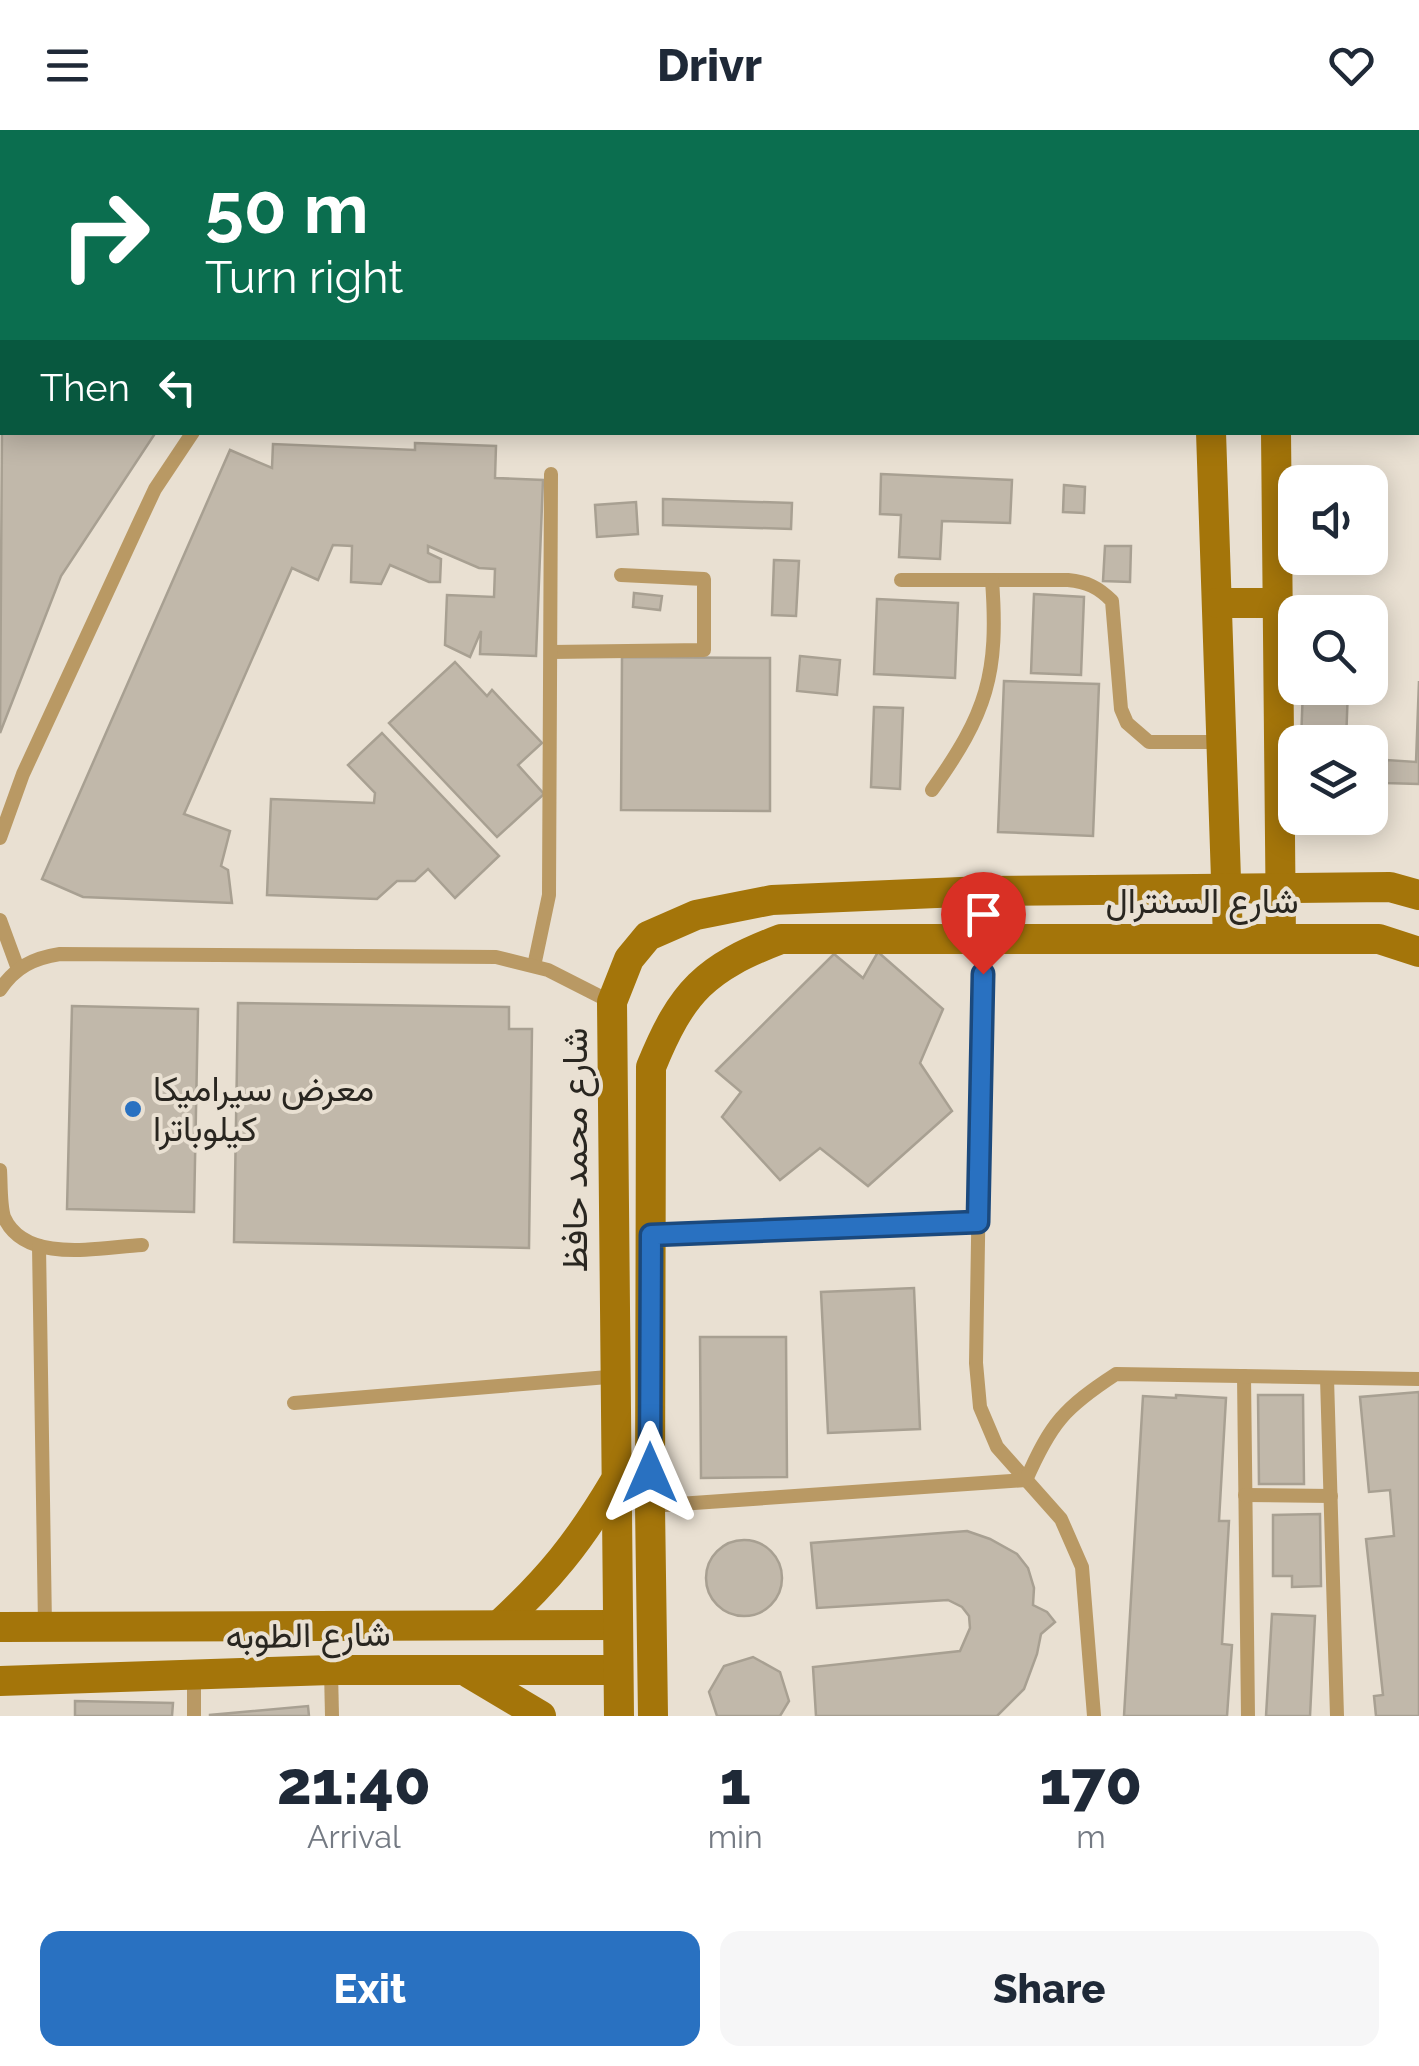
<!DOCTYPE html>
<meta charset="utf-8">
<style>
:root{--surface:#fff;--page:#f6f6f7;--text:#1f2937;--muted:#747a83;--accent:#2971c1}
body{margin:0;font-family:Raleway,Vazirmatn,sans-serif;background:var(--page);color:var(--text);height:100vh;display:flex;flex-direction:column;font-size:38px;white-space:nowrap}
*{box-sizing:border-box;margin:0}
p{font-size:32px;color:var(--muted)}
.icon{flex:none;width:55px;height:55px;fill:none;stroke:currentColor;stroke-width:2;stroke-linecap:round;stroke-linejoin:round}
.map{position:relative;height:1586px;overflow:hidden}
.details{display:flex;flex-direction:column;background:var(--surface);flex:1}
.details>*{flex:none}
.guide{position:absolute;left:0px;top:0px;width:1420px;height:305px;box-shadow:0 5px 25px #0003;background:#0b6e4f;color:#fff;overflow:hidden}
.fabs{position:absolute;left:1278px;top:335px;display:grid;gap:20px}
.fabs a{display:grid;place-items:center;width:110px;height:110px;border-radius:20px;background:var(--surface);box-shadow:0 5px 25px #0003;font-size:50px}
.pin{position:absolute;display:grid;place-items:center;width:85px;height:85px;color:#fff;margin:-102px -42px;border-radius:50% 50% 50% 0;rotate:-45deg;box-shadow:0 0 10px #0007}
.pin .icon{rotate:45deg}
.me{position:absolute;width:110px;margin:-55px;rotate:0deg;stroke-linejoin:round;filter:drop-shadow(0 0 8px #0008)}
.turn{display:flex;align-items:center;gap:35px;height:210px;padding:0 40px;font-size:45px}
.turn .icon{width:130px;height:130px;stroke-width:2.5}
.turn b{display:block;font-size:70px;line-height:85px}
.then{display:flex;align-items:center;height:95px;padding:0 40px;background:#0003;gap:20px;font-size:38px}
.eta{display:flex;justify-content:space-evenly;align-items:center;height:170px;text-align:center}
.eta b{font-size:60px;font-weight:800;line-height:70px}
.cta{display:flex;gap:20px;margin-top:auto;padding:20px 40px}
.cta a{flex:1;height:115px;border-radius:20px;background:var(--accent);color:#fff;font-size:40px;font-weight:800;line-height:115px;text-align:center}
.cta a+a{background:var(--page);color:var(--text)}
header{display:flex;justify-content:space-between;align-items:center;height:130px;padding:0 40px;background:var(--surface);font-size:45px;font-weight:800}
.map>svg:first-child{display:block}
</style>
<header><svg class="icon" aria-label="menu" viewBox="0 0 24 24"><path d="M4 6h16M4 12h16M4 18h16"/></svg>Drivr<svg class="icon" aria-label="heart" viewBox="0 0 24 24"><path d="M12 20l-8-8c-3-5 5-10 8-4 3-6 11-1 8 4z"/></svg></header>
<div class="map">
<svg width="1419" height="1586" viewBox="0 0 1419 1586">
<rect width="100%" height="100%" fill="#e9e0d2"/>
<g fill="#c1b8aa" stroke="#a8a092" stroke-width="2.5">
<path d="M2,298v4h154l-95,144 -61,157z"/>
<path d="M415,313l81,3 -1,32 48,2 -7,176 -56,-2 1,-23 -11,26 -25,-12 2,-50 47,2 1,-28 -16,-1 -51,-22v7l13,6 -1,23h-11l-39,-17 -9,19 -30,-2 1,-36 -19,-1 -15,35 -26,-12 -108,246 46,17 -9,35 7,4 4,33 -149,-6 -41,-18 188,-429 42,18 1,-24 142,6z"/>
<path d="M881,344l131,6 -2,43 -68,-2 -2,38 -41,-2 2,-42 -21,-1z"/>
<path d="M1064,355l21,2 -1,26 -21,-1z"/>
<path d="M663,369l129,4 -1,26 -128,-4z"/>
<path d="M636,372l2,32 -41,3 -2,-32z"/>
<path d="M1105,416h26l-1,36 -27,-1z"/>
<path d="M774,430l25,1 -3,55 -24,-1z"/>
<path d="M634,463l28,3 -2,14 -27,-3z"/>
<path d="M1034,464l50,3 -3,78 -50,-2z"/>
<path d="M877,469l81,4 -3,75 -81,-4z"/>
<path d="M800,526l40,4 -3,35 -40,-4z"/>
<path d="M622,527l148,1v153l-149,-1z"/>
<path d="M455,532l32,34 5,-6 50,53 -24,22 26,29 -47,43 -108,-114z"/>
<path d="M1004,551l95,3 -6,152 -95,-4z"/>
<path d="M1419,551v103l-33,-1 1,-23 29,2z"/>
<path d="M1303,558h45l-2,54h-45z"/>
<path d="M874,577l29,1 -3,81 -29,-2z"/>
<path d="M382,603l117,123 -44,42 -27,-29 -13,12h-18l-20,18 -110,-4 4,-96 103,4 1,-10 -27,-28z"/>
<path d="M1297,688h46v6l-46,-2z"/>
<path d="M878,822l65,57 -23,54 32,48 -84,75 -48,-38 -40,32 -58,-63 19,-25 -25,-21 118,-117 29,24z"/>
<path d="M238,873l271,4v22h23l-3,219 -295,-6z"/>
<path d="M72,876l126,3 -4,203 -127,-3z"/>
<path d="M914,1158l6,141 -92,4 -7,-141z"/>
<path d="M700,1207h86l1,140 -86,1z"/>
<path d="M1419,1262v324h-43l-2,-20 9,-1 -17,-156 28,-3 -4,-46 -21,2 -9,-95z"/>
<path d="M1176,1265l50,3 -7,123h10l-7,123 10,1 -5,71h-103l19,-320 33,2z"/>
<path d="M1258,1265h45l1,89h-45z"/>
<path d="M1320,1384l1,72 -29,1v-11h-19v-61z"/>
<path d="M967,1401l23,8 27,15 11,14 6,20 -1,17 14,7 8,10 -14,12 -4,20 -13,35 -27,27h-181l-3,-49 147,-16 10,-23 -1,-12 -7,-9 -14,-7 -131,8 -6,-65z"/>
<circle cx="744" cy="1448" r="38"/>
<path d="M1272,1484l43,2 -5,100h-44z"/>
<path d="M753,1527l27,15 9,29 -9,15h-63l-8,-24 15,-26z"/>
<path d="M75,1571l98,2 -1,13h-97z"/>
<path d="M308,1576l1,10h-99v-1z"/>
</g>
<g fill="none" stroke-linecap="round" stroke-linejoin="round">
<path stroke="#878177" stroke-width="5" stroke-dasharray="10 5" stroke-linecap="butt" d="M15,2v-2"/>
<g stroke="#b99964" stroke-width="14">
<path d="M901,450h167c19,2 30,7 44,21l9,108 6,14 22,19h72"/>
<path d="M551,522l153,-2v-71l-83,-4"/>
<path d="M932,660c55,-77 67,-116 60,-210"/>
<path d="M0,708l23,-64 117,-253 15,-32 38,-57"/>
<path d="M0,790l18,49"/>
<path d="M983,809l-7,424 4,44 17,40 64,72 21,48 12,149"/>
<path d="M534,836l15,-71 2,-421"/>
<path d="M0,860c15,-23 34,-32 60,-36l436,3 52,13 63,32"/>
<path d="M0,1040c1,14 0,34 4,47 21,48 97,30 138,28"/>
<path d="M651,1105l327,-13"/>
<path d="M39,1116l6,380"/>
<path d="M1244,1246l4,340"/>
<path d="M1327,1248l10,338"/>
<path d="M294,1273l326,-27"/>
<path d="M1245,1365l86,1"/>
<path d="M650,1376l376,-26c25,-57 38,-72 90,-106l303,5"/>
<path d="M331,1541l1,45"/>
<path d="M194,1545v41"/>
</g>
<g stroke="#a4750a" stroke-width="30">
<path d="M884,0l1,2"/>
<path d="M722,2l2,-2"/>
<path d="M0,42h2"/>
<path d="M1418,50h1"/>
<path d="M1211,302l17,507"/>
<path d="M1276,302l5,507"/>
<path d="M1217,473h61"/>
<path d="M499,1495c50,-46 80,-83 115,-142"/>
<path d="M0,1497l617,-2"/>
<path d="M469,1543l72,43"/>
<path d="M0,1551l331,-11h287"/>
<path d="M619,1586l-7,-714 17,-43 19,-23 48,-21 76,-15 212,-9 406,-4 29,8"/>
<path d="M653,1586l-3,-210 1,-439c31,-76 54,-99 130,-128h598l40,13"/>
</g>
</g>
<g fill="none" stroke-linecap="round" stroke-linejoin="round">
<g stroke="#1b497d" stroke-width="25">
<path id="route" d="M650,1343l1,-238 327,-13 5,-248"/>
</g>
<use href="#route" stroke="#2971c1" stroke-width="18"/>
</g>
<circle fill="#2971c1" stroke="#e9e0d2" stroke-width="4" cx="133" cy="979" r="10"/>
<g text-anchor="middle" stroke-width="8" stroke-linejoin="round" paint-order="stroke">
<g font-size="35" fill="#292620" stroke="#e9e0d2">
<text x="1202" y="783">شارع السنترال</text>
<text transform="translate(575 1020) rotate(-90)" y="12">شارع محمد حافظ</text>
<text transform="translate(308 1505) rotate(-1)" y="12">شارع الطوبه</text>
</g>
<g font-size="35" fill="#292620" stroke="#e9e0d2" text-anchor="start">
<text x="153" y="971">معرض سيراميكا<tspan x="153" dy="40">كيلوباترا</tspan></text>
</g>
</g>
</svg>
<div class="fabs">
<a><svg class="icon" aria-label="sound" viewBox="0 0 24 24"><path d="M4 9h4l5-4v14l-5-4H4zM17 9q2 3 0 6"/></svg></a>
<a><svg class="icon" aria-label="search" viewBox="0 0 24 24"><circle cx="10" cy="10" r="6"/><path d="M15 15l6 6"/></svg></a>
<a><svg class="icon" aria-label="layers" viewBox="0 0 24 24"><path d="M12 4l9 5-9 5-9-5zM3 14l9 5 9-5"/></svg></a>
</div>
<div class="pin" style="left:983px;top:844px;background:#d93025"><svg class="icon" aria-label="arrive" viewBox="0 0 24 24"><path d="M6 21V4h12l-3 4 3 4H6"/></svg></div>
<svg class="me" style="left:650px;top:1343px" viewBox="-20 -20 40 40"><path d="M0-17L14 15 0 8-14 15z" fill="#2971c1" stroke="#fff" stroke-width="4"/></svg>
<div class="guide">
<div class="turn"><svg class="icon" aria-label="right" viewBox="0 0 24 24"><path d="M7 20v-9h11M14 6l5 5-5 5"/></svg><div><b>50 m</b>Turn right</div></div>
<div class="then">Then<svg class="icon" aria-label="left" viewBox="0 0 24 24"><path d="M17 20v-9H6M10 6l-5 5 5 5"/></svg></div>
</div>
</div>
<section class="details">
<div class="eta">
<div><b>21:40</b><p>Arrival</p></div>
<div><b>1</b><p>min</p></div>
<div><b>170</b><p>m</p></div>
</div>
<div class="cta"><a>Exit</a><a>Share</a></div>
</section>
